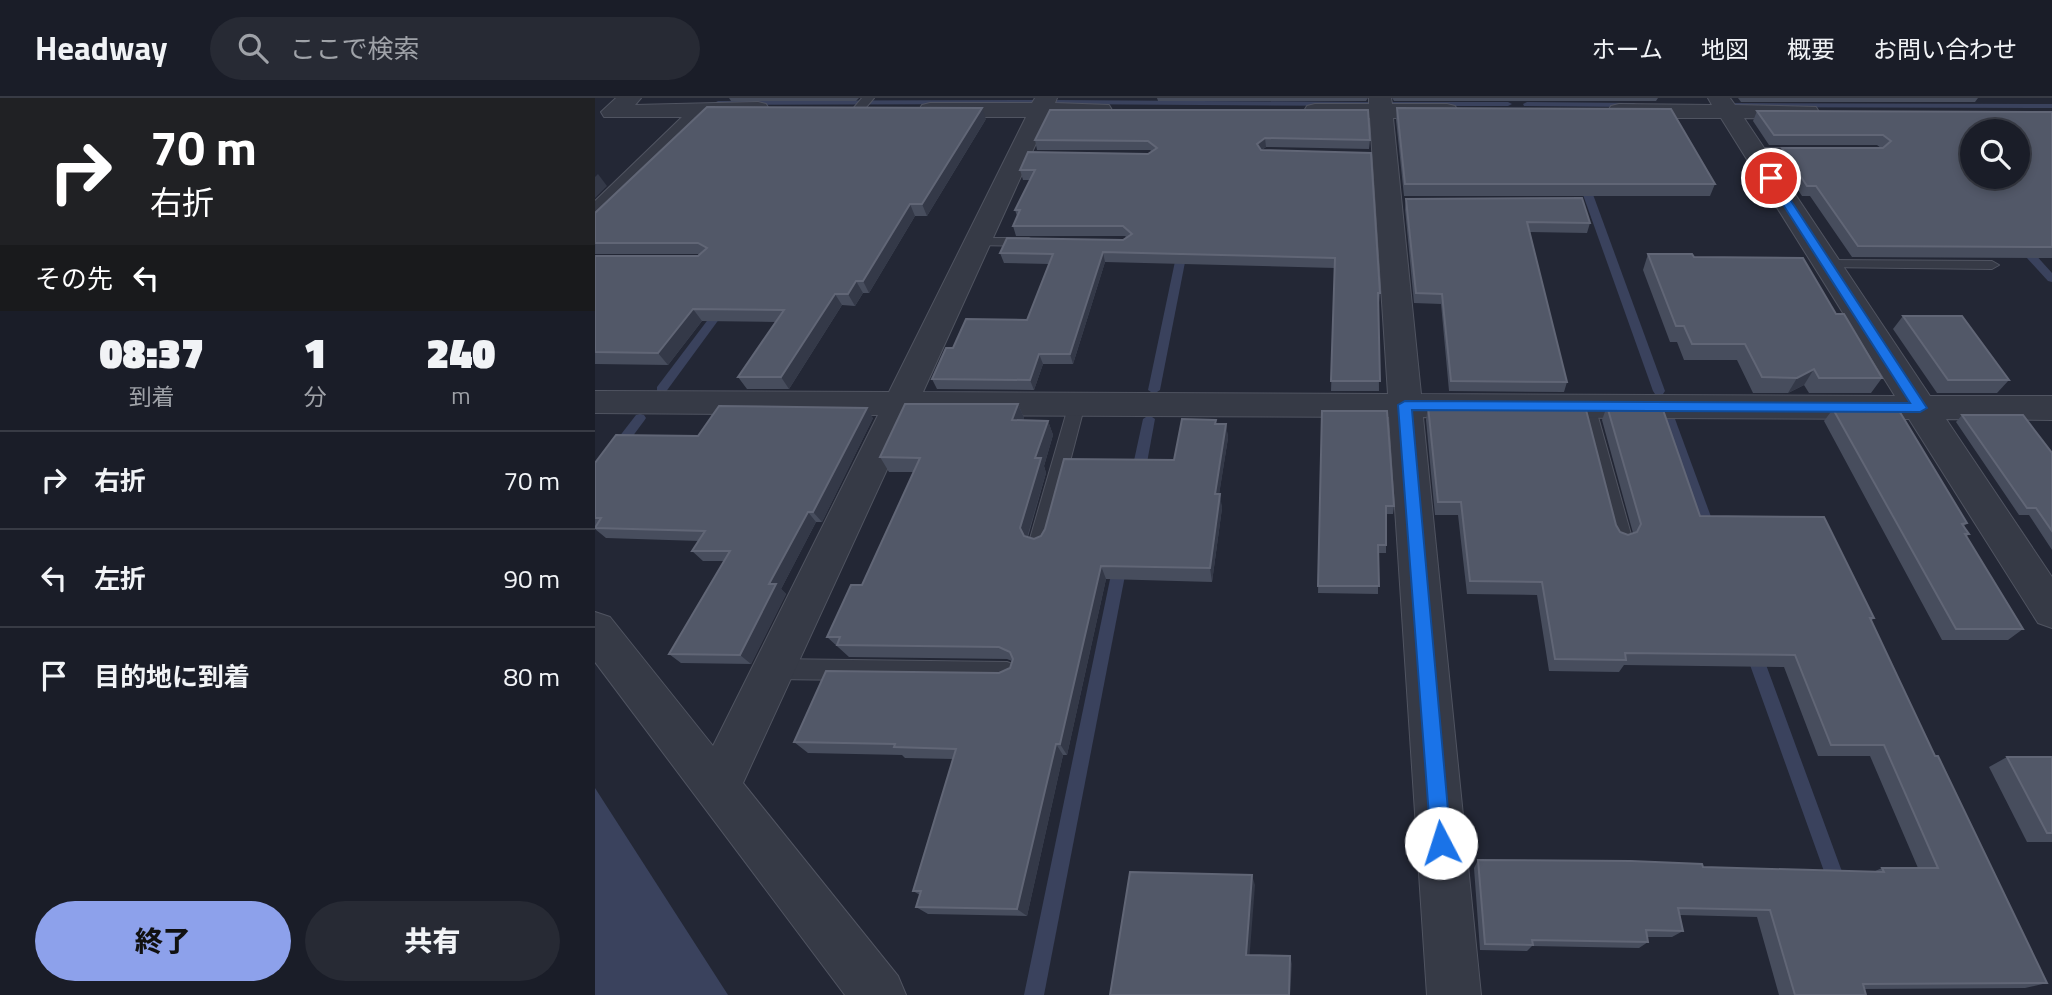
<!DOCTYPE html>
<html lang="ja">
<meta charset="utf-8">
<style>
:root{--surface:#1a1d28;--page:#272a34;--text:#f1f3f6;--muted:#9fa2a8;--line:#383b45;--accent:#8da1eb}
body{margin:0;font-family:"Titillium Web","Noto Sans JP",sans-serif;background:var(--page);color:var(--text);height:100vh;display:flex;flex-direction:column;font-size:26px;white-space:nowrap}
*{box-sizing:border-box;margin:0}
p{font-size:23px;color:var(--muted)}
.icon{flex:none;width:38px;height:38px;fill:none;stroke:currentColor;stroke-width:2;stroke-linecap:round;stroke-linejoin:round}
.map{position:relative;flex:1;overflow:hidden}
.panel{display:flex;flex-direction:column;background:var(--surface);width:595px}
.panel>*{flex:none}
.top-card{background:#202124;color:#fff;overflow:hidden}
.buttons{position:absolute;left:1365px;top:21px;display:grid;gap:14px}
.buttons a{display:grid;place-items:center;width:70px;height:70px;border-radius:50%;background:var(--surface);box-shadow:0 4px 10px #0003,0 0 0 2px var(--line);font-size:35px}
.pin{position:absolute;display:grid;place-items:center;width:60px;height:60px;color:#fff;margin:-30px;border:4px solid #fff;border-radius:50%;box-shadow:0 2px 7px #0007}
.me{position:absolute;width:77px;margin:-38px;rotate:355deg;stroke-linejoin:round;filter:drop-shadow(0 0 5px #0008)}
.turn{display:flex;align-items:center;gap:24px;height:147px;padding:0 35px;font-size:32px}
.turn .icon{width:91px;height:91px;stroke-width:2.5}
.turn b{display:block;font-size:49px;line-height:60px}
.then{display:flex;align-items:center;height:66px;padding:0 35px;background:#0003;gap:14px;font-size:26px}
.eta{display:flex;justify-content:space-evenly;align-items:center;height:119px;text-align:center}
.eta b{font-size:42px;font-weight:800;line-height:49px}
.button{display:flex;gap:14px;margin-top:auto;padding:14px 35px}
.button a{flex:1;height:80px;border-radius:42px;background:var(--accent);color:#111;font-size:28px;font-weight:800;line-height:80px;text-align:center}
.button a+a{background:var(--page);color:var(--text)}
ul{padding:0;list-style:none}
li{display:flex;align-items:center;gap:21px;height:98px;padding:0 35px;border-top:2px solid var(--line)}
li div{flex:1}
li b{display:block;font-size:26px}
li em{font-style:normal}
header{display:flex;align-items:center;gap:42px;box-sizing:border-box;height:98px;padding:0 35px;background:var(--surface);border-bottom:2px solid var(--line)}
header strong{font-size:33px}
nav{display:flex;gap:38px;margin-inline-start:auto;font-size:24px}
.search{width:490px;height:63px;background:var(--page);display:flex;align-items:center;gap:18px;box-sizing:border-box;padding:0 24px;border-radius:38px;color:var(--muted);font-size:26px}
main{display:flex;flex:1;min-height:0}
.map>svg:first-child{display:block}
</style>
<header>
<strong>Headway</strong>
<div class="search"><svg class="icon" aria-label="search" viewBox="0 0 24 24"><circle cx="10" cy="10" r="6"/><path d="M15 15l6 6"/></svg>ここで検索</div>
<nav><a>ホーム</a><a>地図</a><a>概要</a><a>お問い合わせ</a></nav>
</header>
<main>
<section class="panel">
<div class="top-card">
<div class="turn"><svg class="icon" aria-label="right" viewBox="0 0 24 24"><path d="M7 20v-9h11M14 6l5 5-5 5"/></svg><div><b>70 m</b>右折</div></div>
<div class="then">その先<svg class="icon" aria-label="left" viewBox="0 0 24 24"><path d="M17 20v-9H6M10 6l-5 5 5 5"/></svg></div>
</div>
<div class="eta">
<div><b>08:37</b><p>到着</p></div>
<div><b>1</b><p>分</p></div>
<div><b>240</b><p>m</p></div>
</div>
<ul>
<li><svg class="icon" aria-label="right" viewBox="0 0 24 24"><path d="M7 20v-9h11M14 6l5 5-5 5"/></svg><div><b>右折</b></div><em>70 m</em></li>
<li><svg class="icon" aria-label="left" viewBox="0 0 24 24"><path d="M17 20v-9H6M10 6l-5 5 5 5"/></svg><div><b>左折</b></div><em>90 m</em></li>
<li><svg class="icon" aria-label="arrive" viewBox="0 0 24 24"><path d="M6 21V4h12l-3 4 3 4H6"/></svg><div><b>目的地に到着</b></div><em>80 m</em></li>
</ul>
<div class="button"><a>終了</a><a>共有</a></div>
</section>
<div class="map">
<svg width="1457" height="897" viewBox="0 0 1457 897">
<rect width="100%" height="100%" fill="#232735"/>
<path fill="#3a425d" d="M0,690l133,207h-133z"/>
<g fill="none" stroke-linecap="round" stroke-linejoin="round">
<g fill="#3a425d" fill-rule="evenodd">
<path d="M438,2l4,2 -1,2 -318,1 -4,-2 4,-2z"/>
<path d="M460,2l313,2 4,2 -4,2 -316,-2v-4z"/>
<path d="M796,4h117l4,2 -4,2h-114l-4,-2z"/>
<path d="M932,4l107,1 4,2 -4,2 -110,-1 -1,-2z"/>
<path d="M1141,5l316,1v4l-319,-1v-4z"/>
<path d="M984,78l8,2 78,213 -2,3h-8l-2,-3 -76,-213z"/>
<path d="M1425,143l4,1 28,31v9l-4,-1 -32,-35v-4z"/>
<path d="M588,146l5,3 -28,143 -6,4 -6,-4 30,-143z"/>
<path d="M128,206l5,3 -63,86h-8v-6l62,-82z"/>
<path d="M45,316l4,1 2,3 -2,3 -44,59 -5,2v-14l41,-53z"/>
<path d="M554,317l6,4 -11,60 -7,5 -7,-5 13,-60z"/>
<path d="M1074,317l6,4 42,114 -2,4h-10l-2,-4 -40,-114z"/>
<path d="M526,456l5,2 2,4 -84,435h-20l90,-435 2,-4z"/>
<path d="M1158,546l5,2 3,5 87,237 -2,7 -7,2 -7,-2 -2,-7 -85,-237 3,-5z"/>
</g>
<g stroke="#505461" stroke-width="2">
<g id="service">
<path d="M267,0h12l-12,14h-8l-2,-2z"/>
<path d="M1211,50l4,1v6l-56,1 -6,-4 6,-4z"/>
<path d="M383,140h51l7,4 -7,4 -56,-1v-6z"/>
<path d="M1232,162l165,1 7,4 -7,4 -170,-2v-6z"/>
<path d="M482,300l8,6 -36,138 -3,5 -7,3 -7,-3 -3,-5 40,-138z"/>
<path d="M992,302l8,6 37,132 -3,5 -7,3 -7,-3 -3,-5 -33,-132z"/>
<path d="M179,561l233,3 8,3 3,7 -3,7 -8,3 -233,-3 -8,-3 -3,-7 3,-7z"/>
</g>
</g>
<g stroke="#505461" stroke-width="2">
<g id="minor">
<path d="M21,0h25l-6,7 123,-3 8,2 3,5 -3,5 -8,2 -50,1 -104,105 -9,2v-23l87,-84h-78l-3,-5z"/>
<path d="M440,0h22l-2,5 54,2 3,5 -3,5 -8,2h-53l-125,275 465,2 -18,-276h-55l-8,-2 -3,-5 3,-5 8,-2h54v-6h22l1,6h55l8,2 3,5 -3,5 -8,2h-54l28,276 474,2 -174,-278h-102l-8,-2 -3,-5 3,-5 8,-2 93,1 -4,-7h22l5,7 81,2 3,5 -3,5 -8,2 -64,-1 186,278h122v24l-106,-1 106,158v51l-14,-5 -129,-204 -486,-2 58,578h-54l-38,-578 -477,-2 -169,368 155,193 8,19h-61l-250,-333v-50l15,5 103,129 165,-331 -283,-2v-22l294,1 137,-275h-96l-8,-2 -3,-5 3,-5 8,-2h102z"/>
</g>
</g>
<use href="#service" fill="#363a46" fill-rule="evenodd"/>
<use href="#minor" fill="#363a46" fill-rule="evenodd"/>
</g>
<g fill="#474d5d">
<path d="M134,0h130l-3,3h-125z"/>
<path d="M562,0h211l-2,3h-208z"/>
<path d="M797,0h266l-2,3h-262z"/>
<path d="M1143,0h240l-3,4h-234z"/>
<path d="M802,10l318,76 -5,12h-306l-8,-76z"/>
<path d="M455,12l320,30 -1,9 -103,-2 -4,3 118,143 -1,10h-1l1,88h-48l4,-123 -230,-6 -32,102h-30l-9,26 -97,-1 -5,-10 21,-31 74,-28 22,-56 -45,-1 -4,-10 123,-13 3,-3 -1,-1h-109l-3,-10 4,-10 -2,-6 15,-30h-7l-3,-10 128,-16 4,-2 -2,-2h-113l-2,-10z"/>
<path d="M1162,13l295,1v146l-200,-1 -42,-61h-8l-25,-38 5,-10h99l-4,-3h-108l-16,-24z"/>
<path d="M391,21l-59,97h-12l-46,77h-6l-8,13 -13,-1 -53,84h-42l-9,-12 38,-55 -74,-1 -34,44 -73,-1v-108h103l1,-2h-104v-41z"/>
<path d="M811,101l184,24 -3,10 -57,-1 37,150 -3,10 -115,-1 -8,-87 -27,-1 -9,-94z"/>
<path d="M1053,156l188,60 46,64 -11,15h-62l-5,-8 -16,8h-35l-16,-33h-53l-7,-18h-7l-27,-72z"/>
<path d="M1308,218l106,64 -12,13h-60l-44,-64z"/>
<path d="M423,306l6,14 -1,2 25,1 5,14 -9,31 2,7 -18,64 6,2 140,-79 42,-36h10l2,14 -9,56 3,14 -10,74 -106,-3 -39,176h-4l-36,161 -99,-2 -12,-7 4,-12 -7,-4 40,-132 -48,-1 -3,-3 -94,-2 -14,-11 205,-69 11,-5 2,-7 -5,-2 -158,-2 -22,-20 35,-52 52,-113h-25l-9,-15z"/>
<path d="M833,308l188,119 4,7 8,3 5,-2 -31,-113 5,-14 93,110 174,102 -3,3 64,135 112,227 -22,5 -161,1 2,6h-87l-22,-78 -77,-2 3,16 -11,6h-25l1,5 -9,6 -107,-2 -5,5 -47,-1 -6,-82 4,-8 395,12 9,-4h36l-48,-112h-52l-34,-89 -160,-2 -5,7 -70,-1 -12,-76 -70,-1 -9,-79h-23l-9,-95z"/>
<path d="M1238,311l134,114 -3,3 5,8 -3,3 57,92 -15,11h-66l-118,-219z"/>
<path d="M727,313l72,95 -1,8h-7v39h-8v41l-60,-1z"/>
<path d="M1367,317l90,38v97l-23,-35h-10l-63,-93z"/>
<path d="M278,320l-51,104h-6l-35,67 5,5 -35,70 -70,-1 -12,-9 55,-93h-21l-11,-10 7,-10 -93,-3 -11,-9v-66z"/>
<path d="M1412,659h45v85h-25l-38,-75z"/>
</g>
<g fill="#343948">
<path d="M387,10l4,11 -59,97 -5,-12z"/>
<path d="M670,40l1,9 -9,6v-9z"/>
<path d="M3,76l9,12 -12,12v-21z"/>
<path d="M315,106l5,12 -46,77 -6,-12z"/>
<path d="M508,154l2,10 -32,102 -3,-10z"/>
<path d="M261,183l7,12 -8,13 -7,-12z"/>
<path d="M240,196l7,11 -53,84 -8,-12z"/>
<path d="M98,211l9,12 -34,44 -10,-12z"/>
<path d="M444,256l4,10 -9,26 -4,-10z"/>
<path d="M1219,271l-10,16 -16,8 9,-15z"/>
<path d="M423,306l6,14 -6,16 -6,-14z"/>
<path d="M272,310l6,10 -51,104 -9,-10z"/>
<path d="M453,323l5,14 -9,31 2,7 -20,68 -6,-13 15,-70z"/>
<path d="M631,326l2,14 -11,70 -2,-14z"/>
<path d="M625,396l2,14 -10,74 -2,-14z"/>
<path d="M213,414l8,10 -35,67 5,5 -35,70 -11,-9 29,-71z"/>
<path d="M506,468l5,13 -39,176 -7,-11z"/>
<path d="M461,646l7,11 -36,161 -10,-7z"/>
<path d="M657,777l3,10 -6,78 -3,-8z"/>
<path d="M695,858l2,8 -2,31h-1z"/>
</g>
<g fill="#525868" stroke="#616676" stroke-width="2" fill-rule="evenodd">
<path d="M112,9l275,1 -60,96h-12l-47,77h-7l-8,13h-13l-54,83h-43l46,-67 -91,-1 -35,44 -63,-1v-96h103l9,-8 -9,-5h-103v-30z"/>
<path d="M802,10l274,1 44,75h-310z"/>
<path d="M455,12h318l2,30 -105,-2 -8,6 4,6 110,3 9,140h-2l2,88h-49l4,-123 -232,-6 -33,102h-31l-9,26 -98,-1 14,-31h7l13,-29 61,1 26,-66 -53,-1 7,-15 116,2 9,-6 -9,-8h-110l7,-16h-5l20,-40h-15l8,-18 120,2 9,-6 -9,-7 -113,-1z"/>
<path d="M1162,13l295,1v135l-194,-1 -42,-60h-9l-25,-38h101l8,-7 -8,-6h-109zM1377,33h46v46h-46z"/>
<path d="M987,100l8,25 -63,-1 40,160 -116,-1 -9,-87 -26,-1 -10,-94z"/>
<path d="M1053,156h44l2,3 109,1 33,56h8l38,64h-63l-5,-9 -17,9 -35,-1 -17,-33h-53l-8,-18h-8z"/>
<path d="M1308,218h59l47,64h-61z"/>
<path d="M310,306h113l-6,16 36,1 -13,37h6l-21,70 4,8 10,3 7,-3 4,-7 19,-70 110,1 8,-41 34,1 -1,4h11l-11,70h5l-10,74 -109,-2 -41,178h-4l-39,165 -101,-2 5,-16h-8l43,-142 -62,-2 1,-3 -101,-2 32,-71 173,2 11,-5 3,-9 -3,-7 -11,-5 -162,-2 3,-8h-13l24,-52h11l58,-127 -40,-1z"/>
<path d="M124,308l148,2 -54,104h-5l-39,72h7l-36,71 -71,-1 61,-103h-38l13,-20 -110,-3 6,-10h-6v-55l21,-28 82,1z"/>
<path d="M833,308h157l31,119 4,7 8,3 9,-3 4,-8 -34,-118 55,1 38,109 124,1 50,101h-4l65,138h3l109,227 -184,1 3,11h-71l-25,-85 -92,-2 5,23 -37,-1 2,12 -116,-2 1,5 -48,-1 -7,-84 153,1 71,3 1,3 181,5 -2,-4h56l-54,-123h-53l-36,-90 -170,-2 1,7 -71,-1 -13,-77 -72,-1 -9,-79h-23z"/>
<path d="M1238,311h65l69,114 -5,1 7,10h-4l58,95h-67z"/>
<path d="M727,313h65l7,95h-8v39h-8l1,41h-61z"/>
<path d="M1367,317h61l29,38v78l-16,-23h-9z"/>
<path d="M1412,659h45v76h-5z"/>
<path d="M535,774l122,3 -6,80 44,1 -1,39h-179z"/>
</g>
<path fill="#1a73e8" stroke="#114b97" stroke-width="2" d="M1172,78l9,2 151,230 -7,4 -508,-2 39,433 -3,7 -7,3 -7,-3 -3,-7 -33,-438 7,-4 505,2 -144,-225z"/>
</svg>
<div class="buttons">
<a><svg class="icon" aria-label="search" viewBox="0 0 24 24"><circle cx="10" cy="10" r="6"/><path d="M15 15l6 6"/></svg></a>
</div>
<div class="pin" style="left:1176px;top:80px;background:#d93025"><svg class="icon" aria-label="arrive" viewBox="0 0 24 24"><path d="M6 21V4h12l-3 4 3 4H6"/></svg></div>
<svg class="me" style="left:846px;top:745px" viewBox="-20 -20 40 40"><circle r="19" fill="#fff"/><path d="M0-13L10 11 0 6-10 11z" fill="#1a73e8"/></svg>
</div>
</main>
